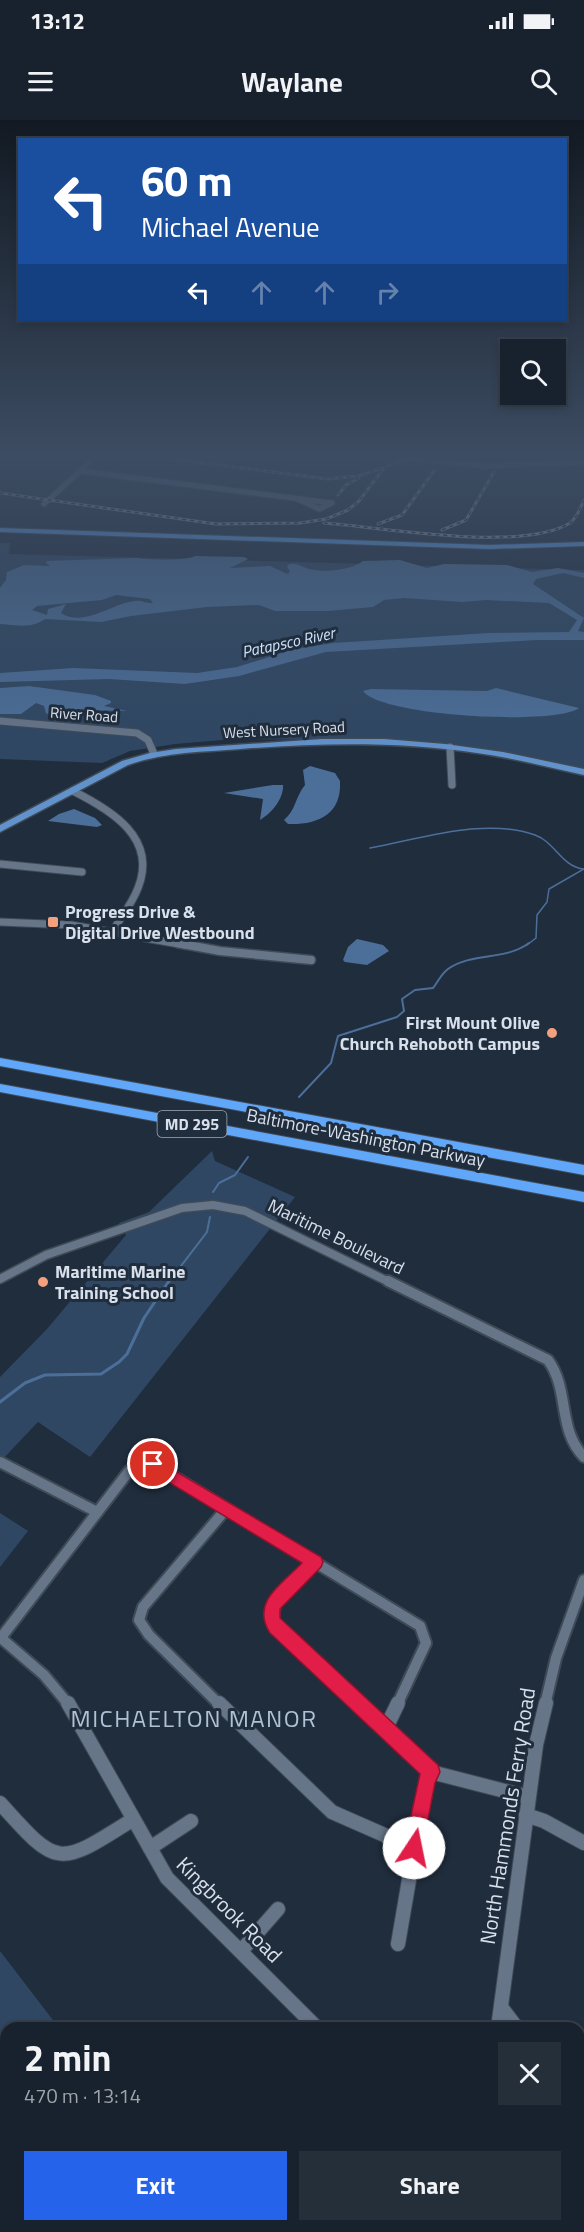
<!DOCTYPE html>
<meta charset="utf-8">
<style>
:root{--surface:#18222e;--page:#252f3a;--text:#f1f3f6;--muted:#9fa4aa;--line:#363f4a;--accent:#2563eb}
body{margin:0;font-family:"Titillium Web",sans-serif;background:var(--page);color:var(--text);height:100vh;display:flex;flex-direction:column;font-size:22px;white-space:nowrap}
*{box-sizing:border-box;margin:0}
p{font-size:20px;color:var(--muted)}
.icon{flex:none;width:33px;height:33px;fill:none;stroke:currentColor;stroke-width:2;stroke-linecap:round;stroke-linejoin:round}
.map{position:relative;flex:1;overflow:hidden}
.sheet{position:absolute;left:0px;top:1902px;width:585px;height:210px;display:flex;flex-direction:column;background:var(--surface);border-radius:18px 18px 0 0;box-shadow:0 3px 9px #0003,0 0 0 2px var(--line)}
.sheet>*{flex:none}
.top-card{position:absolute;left:18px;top:18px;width:549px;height:183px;border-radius:0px;box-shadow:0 3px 9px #0003,0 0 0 2px var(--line);background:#1a4fa0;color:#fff;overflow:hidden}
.buttons{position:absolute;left:500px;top:219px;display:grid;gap:12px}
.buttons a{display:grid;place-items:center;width:66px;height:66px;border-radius:0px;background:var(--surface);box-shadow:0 3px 9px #0003,0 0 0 2px var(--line);font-size:30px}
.pin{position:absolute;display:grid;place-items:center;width:51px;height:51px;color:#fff;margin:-26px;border:3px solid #fff;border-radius:50%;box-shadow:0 2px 6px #0007}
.me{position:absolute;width:66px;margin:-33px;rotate:11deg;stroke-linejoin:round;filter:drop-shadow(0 0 4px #0008)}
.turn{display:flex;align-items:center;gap:21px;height:126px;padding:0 24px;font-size:27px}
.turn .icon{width:78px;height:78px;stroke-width:2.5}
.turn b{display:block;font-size:42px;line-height:51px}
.lanes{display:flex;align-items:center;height:57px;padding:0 24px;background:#0003;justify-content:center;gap:30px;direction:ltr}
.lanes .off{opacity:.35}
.round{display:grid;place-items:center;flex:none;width:63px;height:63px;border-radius:0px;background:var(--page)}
.summary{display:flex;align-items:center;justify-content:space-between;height:102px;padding:0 24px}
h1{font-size:36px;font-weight:700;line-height:45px}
.button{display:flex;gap:12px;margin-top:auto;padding:12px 24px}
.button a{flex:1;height:69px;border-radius:0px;background:var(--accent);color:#fff;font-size:24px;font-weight:700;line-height:69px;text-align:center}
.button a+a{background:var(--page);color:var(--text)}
.status{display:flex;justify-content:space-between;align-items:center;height:42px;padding:0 30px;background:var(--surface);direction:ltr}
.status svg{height:16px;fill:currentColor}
header{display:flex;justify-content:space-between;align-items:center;height:78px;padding:0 24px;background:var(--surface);font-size:27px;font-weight:700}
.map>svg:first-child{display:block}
</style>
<div class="status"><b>13:12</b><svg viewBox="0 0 49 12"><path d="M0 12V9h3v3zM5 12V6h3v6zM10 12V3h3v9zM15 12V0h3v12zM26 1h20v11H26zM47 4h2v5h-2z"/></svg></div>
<header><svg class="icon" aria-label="menu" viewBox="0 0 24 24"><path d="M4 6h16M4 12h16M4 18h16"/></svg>Waylane<svg class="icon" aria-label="search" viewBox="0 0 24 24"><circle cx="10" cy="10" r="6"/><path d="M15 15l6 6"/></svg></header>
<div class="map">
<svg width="584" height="2112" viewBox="0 0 584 2112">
<rect width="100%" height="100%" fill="#202d3d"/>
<g fill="#2f4763">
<path d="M0,423h10l-1,11 575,16v201l-118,-24 -133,-7 -99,-1 -59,5 -45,7 -28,12 -102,-4z"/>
<path d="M212,1031l3,10 80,36 -205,260 -52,-35 -38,40v-85l47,-48 79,-94 -7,-12 30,-11z"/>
<path d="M0,1393l28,18 -28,36z"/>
<path d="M0,1831l59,77h-53v166l-6,-10z"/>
</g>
<g fill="#4c6f9a" fill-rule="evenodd">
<path d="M195,436l49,1 4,2 -18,9 40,-2 17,8 3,-2 -3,-6 3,-2c8,-1 11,3 19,5 17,4 42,1 54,-8l37,-1 27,8 17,-4 63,1 25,7 26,-4 26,5v5l-21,-5 -27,6 -3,5 51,34 -6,13 6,1v8h-47l-211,12 -87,24 -54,8 -76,-5 -109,3v-9l73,-5 124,5 40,-6 54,-17 42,-7 155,-10 81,-1 8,-12 -28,-17 -63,-3 -23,2 -59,-4 -20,2 -11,7 -45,4h-53l-16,-6 -52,2 -76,9 -30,6 -56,-3c-14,10 -28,6 -45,5v-36l6,-8 1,-8 17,-7 26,1 -4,-3 1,-2 90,-3c11,2 49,3 58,-2zM116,475l34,4 3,4c-6,1 -11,-3 -18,-2 -23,2 -51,27 -74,12l5,-9 -18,5 -1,6 -15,-5 5,-4 65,-6z"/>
<path d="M29,566l66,9 16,6v2l-7,3 23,5 -50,-1 -23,7 -8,-4 -2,-7 -8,-3 -15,11h-21v-26z"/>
<path d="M496,568l83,20c-24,18 -199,8 -216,-17l8,-2 116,2z"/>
<path d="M310,646l25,7 5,8c2,34 -23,44 -52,43l-4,-4c12,-10 11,-23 21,-35l-2,-15z"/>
<path d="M273,665h10c1,13 -11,28 -23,35l3,-21 -39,-6z"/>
<path d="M74,689l21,9 7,7 -5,2 -49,-6 11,-7z"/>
<path d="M357,819l26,6 6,6 -22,14 -22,-3 -2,-2 5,-13z"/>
</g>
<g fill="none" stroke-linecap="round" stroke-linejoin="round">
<g stroke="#4c6f9a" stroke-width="1.5">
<path d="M370,728c51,-9 114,-31 165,-13 20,7 26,31 48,34"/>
<path d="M527,825l9,-7 1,-23 10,-13 2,-13 35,-20"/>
</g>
<g stroke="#4c6f9a" stroke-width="2">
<path d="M299,977l32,-34 7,-27 59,-19 7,-6 -2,-12 13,-9 18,-2c5,-6 8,-14 15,-19 24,-17 57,-8 81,-26"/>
<path d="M213,1072l6,-9 16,-8 13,-18"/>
<path d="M168,1163l39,-51 3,-15"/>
</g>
<path stroke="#4c6f9a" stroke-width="3" d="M0,1282l25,-19 20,-8 56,-1 18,-12 8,-8 17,-36 25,-37"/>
<g stroke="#3f4a57" stroke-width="7">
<g id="minor-far4">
<path d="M405,338l79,8 100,-4"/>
<path d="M80,351l252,32 -13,6 -21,-10"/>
<path d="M44,384l50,-46"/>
</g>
</g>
<g stroke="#3f4a57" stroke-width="9">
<g id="minor-far3">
<path d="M0,601l137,12 11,7 6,14"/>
<path d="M450,627l2,38"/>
<path d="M73,671c38,19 85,47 65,97 -6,16 -17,29 -26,44"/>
<path d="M0,744l82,8"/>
<path d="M0,802l71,3 114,20"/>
</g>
</g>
<g stroke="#3f4a57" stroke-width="11">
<g id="minor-far2">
<path d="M177,823l43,8 91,9"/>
<path d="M0,1159l46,-24 136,-47 31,-3 32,6 146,72"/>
</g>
</g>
<g stroke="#3f4a57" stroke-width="14">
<g id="minor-far1">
<path d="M388,1161l160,79c22,30 9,69 36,97"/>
<path d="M0,1342l97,50"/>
<path d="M315,1442c-17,17 -52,39 -39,65l83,78"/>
<path d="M1,1518l43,37 25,30"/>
<path d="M0,1519l129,-168 6,-5 18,-2 267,162 6,17 -29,62"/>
<path d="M220,1585l-71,-70 -10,-15 4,-13 83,-98"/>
<path d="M545,1585l11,-47 28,-78"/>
</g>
</g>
<g stroke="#3f4a57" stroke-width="16">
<g id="minor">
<path d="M68,1583l99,175 150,150"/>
<path d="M219,1583l113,109 82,36"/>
<path d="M358,1583l73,69 97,25"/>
<path d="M386,1608l12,-25"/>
<path d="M0,1683c58,65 58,64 132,17"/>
<path d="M526,1695l18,6 40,22"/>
<path d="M150,1728l41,-27"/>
<path d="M398,1824l28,-163 5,-9"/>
<path d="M242,1830l36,-41"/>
<path d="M501,1887l16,21"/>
<path d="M498,1908l38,-283 10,-42"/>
<path d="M579,1959l5,-8"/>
<path d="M579,1993l5,7"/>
<path d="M124,2106l5,6"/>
<path d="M470,2112l1,-6"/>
</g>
</g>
<g stroke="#3f4a57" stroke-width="3">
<path id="major" d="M322,619h62l61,5 58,8 81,17v6c-36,-8 -71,-17 -107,-22 -79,-12 -158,-10 -237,-4 -37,3 -76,3 -112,16l-128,67v-7l122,-64 28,-8 26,-4z"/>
</g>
<g stroke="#3f4a57" stroke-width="2">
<g id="highway">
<path d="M0,408l489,17 95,-3v4l-95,3 -489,-17z"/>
<path d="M0,938l584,107v10l-584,-109z"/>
<path d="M0,964l584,108v10l-584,-110z"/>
</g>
</g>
<use href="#minor-far4" stroke="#667588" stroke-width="5"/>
<use href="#minor-far3" stroke="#667588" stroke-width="7"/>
<use href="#minor-far2" stroke="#667588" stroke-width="8"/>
<use href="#minor-far1" stroke="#667588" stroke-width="10"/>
<use href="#minor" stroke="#667588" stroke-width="14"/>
<use href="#major" fill="#6292cc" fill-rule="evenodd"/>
<use href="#highway" fill="#60a6f9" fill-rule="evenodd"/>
<g stroke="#939daa" stroke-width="3">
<g id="rail">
<path d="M164,338l164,21 30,-3 25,-8"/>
<path d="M0,373l216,31 84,-1 26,-4 22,-9 11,-9 25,-33 23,-10"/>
<path d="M338,375l8,-10 13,-7"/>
<path d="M324,403c58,4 197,30 246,0 7,-5 10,-15 14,-23"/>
<path d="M378,404l24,-9 32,-44"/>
<path d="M442,410l24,-10 28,-48"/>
</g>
</g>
<use href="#rail" stroke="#202d3d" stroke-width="1.5" stroke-dasharray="4" stroke-linecap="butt"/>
</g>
<linearGradient id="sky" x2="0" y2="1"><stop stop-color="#121922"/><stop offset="0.53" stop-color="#3c4c62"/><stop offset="1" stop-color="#3c4c62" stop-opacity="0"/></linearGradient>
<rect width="584" height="634" fill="url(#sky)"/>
<path fill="#e11d48" stroke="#92132f" stroke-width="1.5" d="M153,1338l168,99 2,5 -2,5 -41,42v9l158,147 2,7 -5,11 -14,72 -7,3 -7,-3 -3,-7 16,-74 -150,-141c-20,-31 12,-49 32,-70l-155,-94 -3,-5 3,-4z"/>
<g fill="#f2a17e" stroke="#202d3d" stroke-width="2">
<rect x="47" y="796" width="12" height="12" rx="3"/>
<circle cx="552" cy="913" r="6"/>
<circle cx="43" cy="1162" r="6"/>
</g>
<g text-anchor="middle" stroke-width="6" stroke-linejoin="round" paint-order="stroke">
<g font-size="15" fill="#d8e0eb" stroke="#202d3d">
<text transform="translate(84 595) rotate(4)" y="5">River Road</text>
<text transform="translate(284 610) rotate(-3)" y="5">West Nursery Road</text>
</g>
<g font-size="16" font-style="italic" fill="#cee4ff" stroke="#202d3d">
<text transform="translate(288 522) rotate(-12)" y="6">Patapsco River</text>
</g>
<rect fill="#202d3d" stroke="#a1aab7" stroke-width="1.5" x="157.5" y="991" width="69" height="26" rx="4.5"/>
<g font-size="16" font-weight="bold" fill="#d8e0eb">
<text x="192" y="1010">MD 295</text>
</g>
<g font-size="18" font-weight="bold" fill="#d8e0eb" stroke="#202d3d" text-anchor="start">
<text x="65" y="798">Progress Drive &amp;<tspan x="65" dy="21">Digital Drive Westbound</tspan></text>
<text x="540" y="909" text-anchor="end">First Mount Olive<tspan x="540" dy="21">Church Rehoboth Campus</tspan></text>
<text x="55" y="1158">Maritime Marine<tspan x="55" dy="21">Training School</tspan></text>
</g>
<g font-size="18" fill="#d8e0eb" stroke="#202d3d">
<text transform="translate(366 1018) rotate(11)" y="6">Baltimore-Washington Parkway</text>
<text transform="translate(336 1117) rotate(26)" y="6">Maritime Boulevard</text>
</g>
<g font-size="21" fill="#d8e0eb" stroke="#202d3d">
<text transform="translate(508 1696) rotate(-81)" y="7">North Hammonds Ferry Road</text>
<text transform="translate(229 1790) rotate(45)" y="7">Kingbrook Road</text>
</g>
<g font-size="24" letter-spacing="1.5" fill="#b0c1d5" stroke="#202d3d">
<text x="194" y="1607">MICHAELTON MANOR</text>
</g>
</g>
</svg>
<div class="buttons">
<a><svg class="icon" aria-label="search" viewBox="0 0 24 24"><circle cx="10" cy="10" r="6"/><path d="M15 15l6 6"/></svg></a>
</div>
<div class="pin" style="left:153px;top:1344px;background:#d93025"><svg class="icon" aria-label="arrive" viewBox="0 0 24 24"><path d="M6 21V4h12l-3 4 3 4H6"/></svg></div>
<svg class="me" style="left:414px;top:1728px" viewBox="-20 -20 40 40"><circle r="19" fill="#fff"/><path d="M0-13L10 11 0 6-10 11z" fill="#e11d48"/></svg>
<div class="top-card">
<div class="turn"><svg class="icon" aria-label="left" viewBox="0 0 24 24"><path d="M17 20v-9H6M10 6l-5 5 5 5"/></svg><div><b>60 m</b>Michael Avenue</div></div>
<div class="lanes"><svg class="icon" aria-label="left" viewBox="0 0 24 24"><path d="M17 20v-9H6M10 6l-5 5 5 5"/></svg><svg class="icon off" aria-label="ahead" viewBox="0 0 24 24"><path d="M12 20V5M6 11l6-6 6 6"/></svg><svg class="icon off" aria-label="ahead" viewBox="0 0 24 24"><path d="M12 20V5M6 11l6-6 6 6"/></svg><svg class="icon off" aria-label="right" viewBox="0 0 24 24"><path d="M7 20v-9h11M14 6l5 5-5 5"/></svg></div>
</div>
<section class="sheet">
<div class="summary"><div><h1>2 min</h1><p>470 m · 13:14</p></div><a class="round"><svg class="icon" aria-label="close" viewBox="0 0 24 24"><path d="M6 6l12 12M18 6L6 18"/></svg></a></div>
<div class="button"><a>Exit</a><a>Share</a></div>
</section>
</div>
